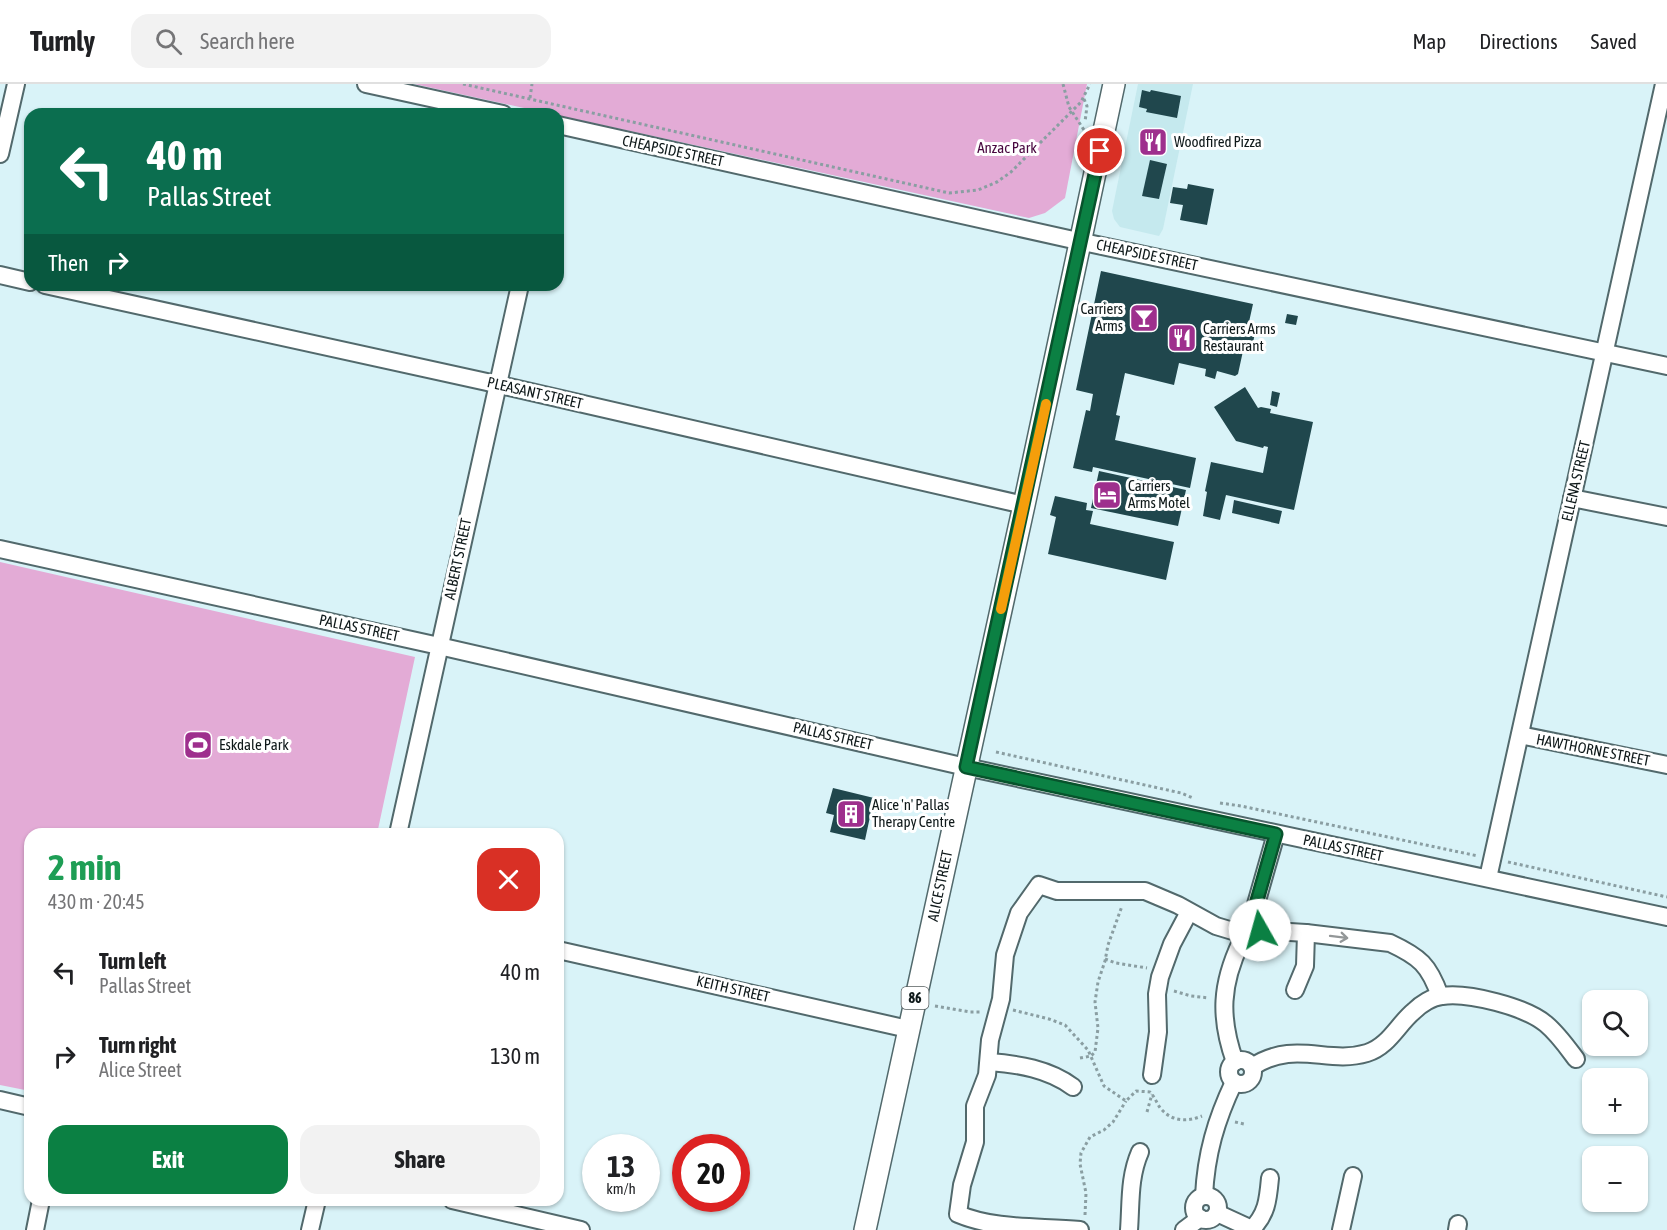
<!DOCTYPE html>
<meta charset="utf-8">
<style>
:root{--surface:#fff;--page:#f2f2f2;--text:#202124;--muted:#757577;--line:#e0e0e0;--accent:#0b8043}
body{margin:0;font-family:"Asap Condensed",sans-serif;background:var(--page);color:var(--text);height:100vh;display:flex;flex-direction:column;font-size:22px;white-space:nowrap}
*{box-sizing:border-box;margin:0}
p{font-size:20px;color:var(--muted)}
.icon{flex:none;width:33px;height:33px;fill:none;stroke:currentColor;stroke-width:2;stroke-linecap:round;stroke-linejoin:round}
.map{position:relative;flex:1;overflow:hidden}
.panel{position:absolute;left:24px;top:744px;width:540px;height:378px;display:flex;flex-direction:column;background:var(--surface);border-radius:18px;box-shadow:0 2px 4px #0004}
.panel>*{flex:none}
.banner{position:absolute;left:24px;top:24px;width:540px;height:183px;border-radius:18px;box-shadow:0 2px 4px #0004;background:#0b6e4f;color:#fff;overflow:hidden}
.tools{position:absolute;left:1582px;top:906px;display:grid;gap:12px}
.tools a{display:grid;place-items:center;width:66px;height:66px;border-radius:12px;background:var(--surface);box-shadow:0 2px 4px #0004;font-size:30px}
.speed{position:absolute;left:582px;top:1050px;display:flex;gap:12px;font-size:30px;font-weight:700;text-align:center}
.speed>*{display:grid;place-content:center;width:78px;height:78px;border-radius:50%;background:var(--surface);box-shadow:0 2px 4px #0004;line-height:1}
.speed small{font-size:15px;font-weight:400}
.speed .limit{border:9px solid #d22;background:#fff;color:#111}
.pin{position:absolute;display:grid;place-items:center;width:51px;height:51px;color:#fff;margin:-26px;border:3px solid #fff;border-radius:50%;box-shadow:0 2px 6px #0007}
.me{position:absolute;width:66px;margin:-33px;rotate:353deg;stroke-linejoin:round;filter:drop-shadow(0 0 4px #0008)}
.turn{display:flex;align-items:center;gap:21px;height:126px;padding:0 24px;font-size:27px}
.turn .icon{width:78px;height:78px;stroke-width:2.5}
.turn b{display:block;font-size:42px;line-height:51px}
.then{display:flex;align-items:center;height:57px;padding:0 24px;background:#0003;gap:12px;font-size:22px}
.round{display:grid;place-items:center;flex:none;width:63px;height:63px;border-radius:18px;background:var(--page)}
.overview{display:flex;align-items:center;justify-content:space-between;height:102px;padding:0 24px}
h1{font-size:36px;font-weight:700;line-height:45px;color:#1e9e55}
.action{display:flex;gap:12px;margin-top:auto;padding:12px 24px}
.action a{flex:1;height:69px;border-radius:18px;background:var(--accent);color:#fff;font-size:24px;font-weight:700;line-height:69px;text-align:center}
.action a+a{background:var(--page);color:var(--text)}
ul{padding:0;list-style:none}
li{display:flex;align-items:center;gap:18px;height:84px;padding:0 24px}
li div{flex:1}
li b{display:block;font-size:22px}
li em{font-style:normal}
header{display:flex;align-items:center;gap:36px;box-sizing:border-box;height:84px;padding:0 30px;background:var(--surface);border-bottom:2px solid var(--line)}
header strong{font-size:28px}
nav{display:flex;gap:33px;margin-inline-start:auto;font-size:21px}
.search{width:420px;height:54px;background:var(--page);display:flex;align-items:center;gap:15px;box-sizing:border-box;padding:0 21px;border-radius:18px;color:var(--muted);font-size:22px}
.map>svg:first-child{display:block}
</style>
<header>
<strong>Turnly</strong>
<div class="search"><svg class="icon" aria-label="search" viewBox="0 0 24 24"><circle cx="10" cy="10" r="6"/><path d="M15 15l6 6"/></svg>Search here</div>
<nav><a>Map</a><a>Directions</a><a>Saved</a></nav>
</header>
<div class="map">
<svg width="1667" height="1146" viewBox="0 0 1667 1146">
<rect width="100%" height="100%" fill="#d9f3f8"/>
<path fill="#c5e9ee" d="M1138,0h55l-30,145 -4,7 -39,-9 -6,-8 -2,-8z"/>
<g fill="#e3abd6">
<path d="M414,0h673l-22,114 -20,15 -16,5z"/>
<path d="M0,478l415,95 -38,177h-347v257l-30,-6z"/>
</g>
<g fill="#20474d">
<path d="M1142,6l8,2 1,-2 30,6 -4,22 -31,-6 1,-3 -8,-2z"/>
<path d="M1150,76l17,4 -8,35 -17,-3z"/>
<path d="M1188,100l26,5 -7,36 -27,-5 3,-15 -13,-2 3,-16 14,2z"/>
<path d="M1101,187l152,33 -6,27 8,2 -4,19 -8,-1 -5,23 -3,2 -18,-5 -2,8 -10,-3 1,-7 -27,-6 -5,22 -49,-12 -9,42 4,1 -5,24 81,18 -6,30 -97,-21 -1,5 -19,-4 13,-58 4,1 3,-17 -17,-4z"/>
<path d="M1287,230l11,2 -2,9 -11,-2z"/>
<path d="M1245,303l13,21 3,-1 10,2 -1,4 43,9 -19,88 -68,-15 -6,25 -17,-4 4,-24 -2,-1 6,-29 52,11 5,-26 -4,-1 -1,2 -27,-7 -22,-34z"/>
<path d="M1272,307l8,2 -3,14 -7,-2z"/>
<path d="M1099,387l87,19 -8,36 -87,-18z"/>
<path d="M1055,412l32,7 -1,7 7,1 -3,13 84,18 -8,38 -118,-26 8,-37 -6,-2z"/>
<path d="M1234,416l48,11 -3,13 -47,-11z"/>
<path d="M833,704l41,10 -9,42 -35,-8 4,-17 -8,-2z"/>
</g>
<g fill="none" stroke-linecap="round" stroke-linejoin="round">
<g stroke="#52696c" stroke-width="20">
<g id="minor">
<path d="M366,0l137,30"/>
<path d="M558,41l511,114 598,127"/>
<path d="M0,70l16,-70"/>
<path d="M0,191l30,7"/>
<path d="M45,201l451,99 528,121"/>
<path d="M1572,414l95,19"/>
<path d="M0,465l439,97 527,121 701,150"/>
<path d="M1520,651l147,30"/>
<path d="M398,750l122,-549"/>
<path d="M1488,794l176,-794"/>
<path d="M1253,837l1,-10 22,-77"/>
<path d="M1260,846l46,3 84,10c30,14 39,22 50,53"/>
<path d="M558,866l350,79"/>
<path d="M1295,906l10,-24 1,-33"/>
<circle cx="1241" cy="988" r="12"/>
<path d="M989,978c29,2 60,7 84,25"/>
<path d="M1235,978c-16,-45 -14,-78 6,-120"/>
<path d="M1252,983c43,-28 75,-2 115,-14 22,-7 31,-29 47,-42 7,-7 18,-14 28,-15 26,-4 84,11 104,28 12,10 21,23 30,35"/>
<path d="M1152,991l6,-43 -1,-38 3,-17 12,-33 17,-32"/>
<path d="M0,1016l30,7"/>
<circle cx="1206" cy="1124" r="12"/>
<path d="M1204,1112c2,-42 12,-76 30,-114"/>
<path d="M452,1116l129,30"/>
<path d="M1217,1129l37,17"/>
<path d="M35,1146l6,-30"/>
<path d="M310,1146l7,-30"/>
<path d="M1080,1146c-41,-4 -84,0 -122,-16l4,-29 13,-43v-36l12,-31 3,-35 11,-41 4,-44 14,-42 20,-28 18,6h88l33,14 38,21 20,6"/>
<path d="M1129,1146c2,-27 0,-53 11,-78"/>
<path d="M1184,1146l16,-12"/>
<path d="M1251,1146c16,-16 17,-30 19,-52"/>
<path d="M1341,1146l12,-54"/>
<path d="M1457,1146l1,-6"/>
</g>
</g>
<g stroke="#52696c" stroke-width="24">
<path id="major" d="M865,1146l159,-725 90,-421"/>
</g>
<g stroke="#8a9ea2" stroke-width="3" stroke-dasharray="3 3" stroke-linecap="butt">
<path d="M463,0l486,109 29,-3 19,-8 14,-10 70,-70 9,-18"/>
<path d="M1063,0l6,23 15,23"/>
<path d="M530,14l2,-14"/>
<path d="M1084,15l3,7 -2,16"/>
<path d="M996,668l185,41 12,5"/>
<path d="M1220,719l21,3 237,50"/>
<path d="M1508,778l159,35"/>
<path d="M1105,875l11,4 31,5"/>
<path d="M1174,907l17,5 18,2"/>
<path d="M935,922l35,6h10"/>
<path d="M1013,926l36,9 16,6 23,25 16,36 22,15 10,-10 14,1c5,5 7,12 11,17 12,13 26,13 41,7"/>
<path d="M1080,974l11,-2 4,-4 3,-24 -3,-26 3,-20 7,-21 3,-16 14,-39"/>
<path d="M1147,1028l5,-18"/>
<path d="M1235,1038l9,2"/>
<path d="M1085,1131l1,-22 -6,-29 1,-11 9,-16 14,-7 9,-8 13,-21"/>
</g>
<use href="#minor" stroke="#fff" stroke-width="16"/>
<use href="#major" stroke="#fff" stroke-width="21"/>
</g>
<defs><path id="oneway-shaft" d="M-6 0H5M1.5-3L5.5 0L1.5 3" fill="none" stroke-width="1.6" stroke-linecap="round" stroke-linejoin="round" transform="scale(1.5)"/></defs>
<use stroke="#939798" href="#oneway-shaft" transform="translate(1339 853) rotate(7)"/>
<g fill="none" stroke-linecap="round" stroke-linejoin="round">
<g stroke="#07532c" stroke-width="15">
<path id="route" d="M1100,67l-134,616 310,67 -22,77 -1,10 7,9"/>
</g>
<use href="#route" stroke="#0b8043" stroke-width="10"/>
<path stroke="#f59e0b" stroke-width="10" d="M1001,525l45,-205"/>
</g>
<defs>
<g id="restaurant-square" transform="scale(1.5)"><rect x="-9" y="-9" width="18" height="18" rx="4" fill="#9e2f8d" stroke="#fff"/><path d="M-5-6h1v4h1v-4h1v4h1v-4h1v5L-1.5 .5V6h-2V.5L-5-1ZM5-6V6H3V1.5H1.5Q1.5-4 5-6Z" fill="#fff"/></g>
<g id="bar-square" transform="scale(1.5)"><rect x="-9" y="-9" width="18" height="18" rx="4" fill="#9e2f8d" stroke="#fff"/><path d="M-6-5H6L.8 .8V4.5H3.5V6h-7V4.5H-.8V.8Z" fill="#fff"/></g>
<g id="hotel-square" transform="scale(1.5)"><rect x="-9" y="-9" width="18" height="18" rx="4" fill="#9e2f8d" stroke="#fff"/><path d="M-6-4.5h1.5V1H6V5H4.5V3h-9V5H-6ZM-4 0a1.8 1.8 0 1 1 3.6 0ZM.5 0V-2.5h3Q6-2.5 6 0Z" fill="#fff"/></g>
<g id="stadium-square" transform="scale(1.5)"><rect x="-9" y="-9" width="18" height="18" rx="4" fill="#9e2f8d" stroke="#fff"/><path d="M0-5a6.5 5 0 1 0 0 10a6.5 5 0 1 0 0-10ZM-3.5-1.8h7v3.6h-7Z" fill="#fff"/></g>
<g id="building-square" transform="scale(1.5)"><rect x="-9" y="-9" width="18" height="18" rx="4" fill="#9e2f8d" stroke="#fff"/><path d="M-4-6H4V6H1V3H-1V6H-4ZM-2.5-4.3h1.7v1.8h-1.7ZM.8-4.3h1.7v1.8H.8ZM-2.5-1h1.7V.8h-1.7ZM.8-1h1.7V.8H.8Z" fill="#fff"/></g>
</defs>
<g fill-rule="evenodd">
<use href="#restaurant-square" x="1153" y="58"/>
<use href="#bar-square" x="1144" y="234"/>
<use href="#restaurant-square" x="1182" y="254"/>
<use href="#hotel-square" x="1107" y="411"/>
<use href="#stadium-square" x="198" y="661"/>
<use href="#building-square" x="851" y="730"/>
</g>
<g text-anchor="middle" stroke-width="6" stroke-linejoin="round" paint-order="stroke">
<rect fill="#fff" stroke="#565d5e" stroke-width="1.5" x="901.5" y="903" width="27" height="22" rx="4.5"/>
<g font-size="14" font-weight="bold" fill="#0e1819">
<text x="915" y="919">86</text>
</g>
<g font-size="15" fill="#0e1819" stroke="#fff" text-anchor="start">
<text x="1174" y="63">Woodfired Pizza</text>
<text x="1123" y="230" text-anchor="end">Carriers<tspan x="1123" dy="17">Arms</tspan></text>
<text x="1203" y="250">Carriers Arms<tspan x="1203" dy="17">Restaurant</tspan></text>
<text x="1128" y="407">Carriers<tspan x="1128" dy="17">Arms Motel</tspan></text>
<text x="219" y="666">Eskdale Park</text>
<text x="872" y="726">Alice 'n' Pallas<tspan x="872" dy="17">Therapy Centre</tspan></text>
</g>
<g font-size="15" fill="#48073f" stroke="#fff">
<text x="1007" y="69">Anzac Park</text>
</g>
<g font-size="15" fill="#0e1819" stroke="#fff">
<text transform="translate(673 67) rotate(12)" y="5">CHEAPSIDE STREET</text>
<text transform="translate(1147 171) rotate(12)" y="5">CHEAPSIDE STREET</text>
<text transform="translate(535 309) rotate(13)" y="5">PLEASANT STREET</text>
<text transform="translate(1576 397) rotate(-77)" y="5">ELLENA STREET</text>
<text transform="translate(458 475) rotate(-78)" y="5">ALBERT STREET</text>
<text transform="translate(359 544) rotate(12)" y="5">PALLAS STREET</text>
<text transform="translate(833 652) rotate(13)" y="5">PALLAS STREET</text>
<text transform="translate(1593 666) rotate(11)" y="5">HAWTHORNE STREET</text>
<text transform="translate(1343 764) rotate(12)" y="5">PALLAS STREET</text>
<text transform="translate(940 802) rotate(-78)" y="5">ALICE STREET</text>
<text transform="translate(733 905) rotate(13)" y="5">KEITH STREET</text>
</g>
</g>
</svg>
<div class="tools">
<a><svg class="icon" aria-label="search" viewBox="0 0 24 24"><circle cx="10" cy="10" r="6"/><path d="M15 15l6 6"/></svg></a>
<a>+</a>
<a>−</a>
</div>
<div class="speed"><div>13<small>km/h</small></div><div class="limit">20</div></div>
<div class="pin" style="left:1100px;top:67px;background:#d93025"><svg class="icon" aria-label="arrive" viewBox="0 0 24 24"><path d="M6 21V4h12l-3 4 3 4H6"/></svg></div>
<svg class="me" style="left:1260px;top:846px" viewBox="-20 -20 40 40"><circle r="19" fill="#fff"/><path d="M0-13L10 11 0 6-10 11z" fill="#0b8043"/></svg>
<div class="banner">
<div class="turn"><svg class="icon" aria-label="left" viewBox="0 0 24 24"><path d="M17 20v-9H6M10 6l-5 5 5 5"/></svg><div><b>40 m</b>Pallas Street</div></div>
<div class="then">Then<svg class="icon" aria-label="right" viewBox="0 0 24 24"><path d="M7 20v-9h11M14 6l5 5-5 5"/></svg></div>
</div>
<section class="panel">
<div class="overview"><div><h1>2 min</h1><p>430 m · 20:45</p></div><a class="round" style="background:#d93025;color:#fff"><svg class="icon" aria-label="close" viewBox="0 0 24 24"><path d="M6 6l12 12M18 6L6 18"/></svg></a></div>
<ul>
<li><svg class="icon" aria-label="left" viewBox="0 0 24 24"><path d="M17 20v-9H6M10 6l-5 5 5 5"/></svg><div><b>Turn left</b><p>Pallas Street</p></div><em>40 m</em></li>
<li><svg class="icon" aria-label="right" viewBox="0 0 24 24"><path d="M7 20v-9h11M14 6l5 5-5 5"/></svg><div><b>Turn right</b><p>Alice Street</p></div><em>130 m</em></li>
</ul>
<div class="action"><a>Exit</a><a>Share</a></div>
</section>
</div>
